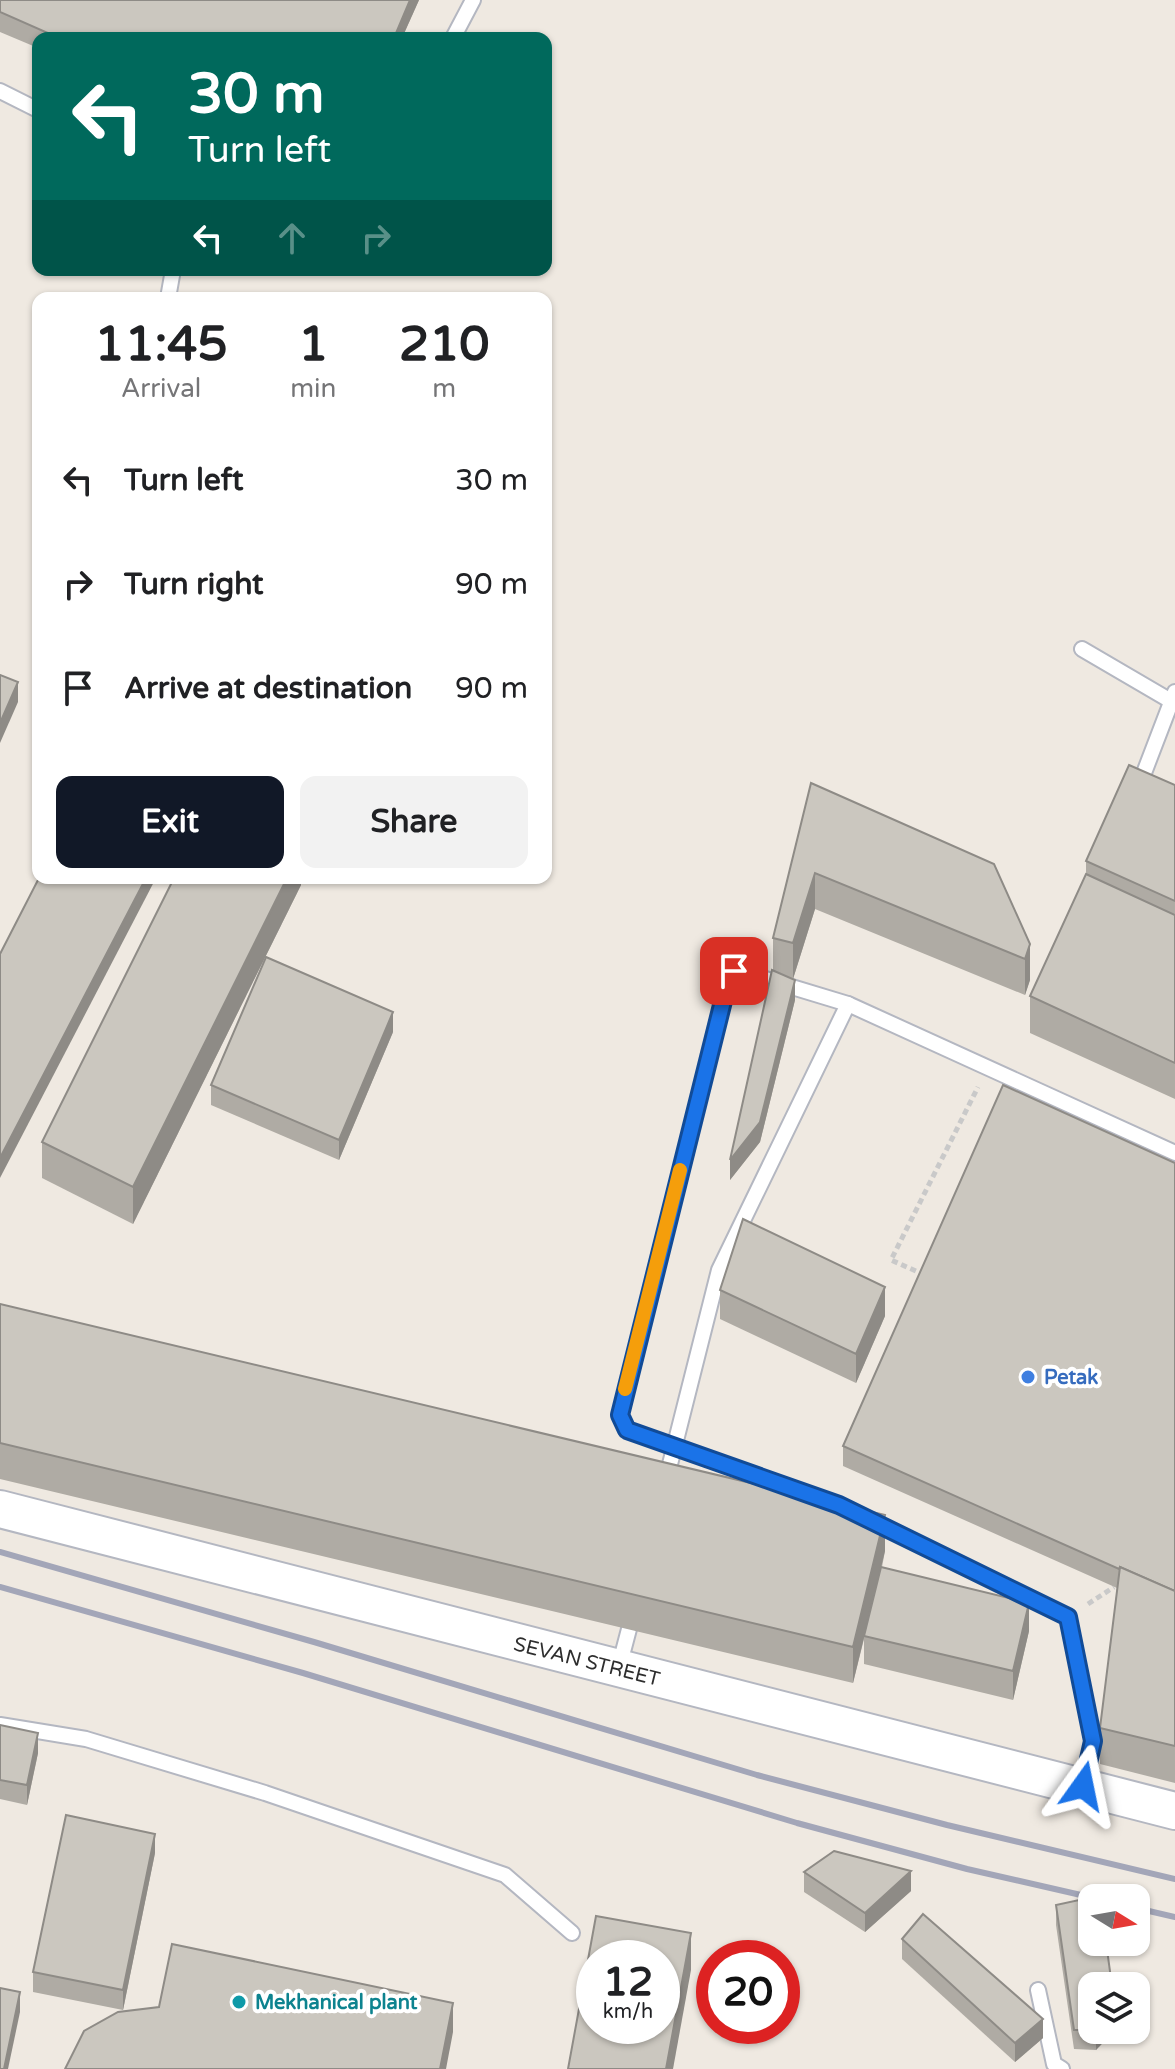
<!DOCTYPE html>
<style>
:root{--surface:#fff;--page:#f2f2f2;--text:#202124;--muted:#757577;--accent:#111827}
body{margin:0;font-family:"Varela Round",sans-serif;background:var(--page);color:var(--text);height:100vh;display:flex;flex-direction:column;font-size:30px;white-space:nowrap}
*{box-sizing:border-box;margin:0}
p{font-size:26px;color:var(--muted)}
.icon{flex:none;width:44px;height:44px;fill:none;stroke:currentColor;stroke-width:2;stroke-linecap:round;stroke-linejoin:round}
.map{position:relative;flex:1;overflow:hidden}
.side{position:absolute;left:32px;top:292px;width:520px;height:592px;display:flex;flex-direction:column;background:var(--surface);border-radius:16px;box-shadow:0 2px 6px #0004}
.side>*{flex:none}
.guide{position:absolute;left:32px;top:32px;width:520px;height:244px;border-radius:16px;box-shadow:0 2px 6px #0004;background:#00695c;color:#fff;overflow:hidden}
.needle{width:52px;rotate:101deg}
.buttons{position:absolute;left:1078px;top:1884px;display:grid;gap:16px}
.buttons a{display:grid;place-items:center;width:72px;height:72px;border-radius:16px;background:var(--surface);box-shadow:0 2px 6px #0004;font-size:40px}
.speed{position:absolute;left:576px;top:1940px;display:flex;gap:16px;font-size:40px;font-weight:700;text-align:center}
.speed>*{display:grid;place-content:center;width:104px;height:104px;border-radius:50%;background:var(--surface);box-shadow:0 2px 6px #0004;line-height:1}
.speed small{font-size:20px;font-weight:400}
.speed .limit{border:12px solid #d22;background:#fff;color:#111}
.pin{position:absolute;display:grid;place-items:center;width:68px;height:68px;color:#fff;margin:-34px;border-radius:16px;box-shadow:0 4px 12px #0006}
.me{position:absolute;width:88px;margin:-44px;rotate:12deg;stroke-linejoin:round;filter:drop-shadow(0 0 6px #0008)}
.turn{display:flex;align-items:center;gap:28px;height:168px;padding:0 24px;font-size:36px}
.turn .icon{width:104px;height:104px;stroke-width:2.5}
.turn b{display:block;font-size:56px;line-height:68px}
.lanes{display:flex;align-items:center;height:76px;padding:0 24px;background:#0003;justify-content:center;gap:40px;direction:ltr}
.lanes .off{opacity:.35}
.eta{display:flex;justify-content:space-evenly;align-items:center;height:136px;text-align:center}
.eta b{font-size:48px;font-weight:700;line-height:56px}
.primary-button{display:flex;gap:16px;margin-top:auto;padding:16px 24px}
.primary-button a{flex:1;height:92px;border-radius:16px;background:var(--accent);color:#fff;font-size:32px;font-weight:700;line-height:92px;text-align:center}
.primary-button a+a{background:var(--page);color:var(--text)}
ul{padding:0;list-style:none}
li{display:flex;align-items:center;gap:24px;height:104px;padding:0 24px}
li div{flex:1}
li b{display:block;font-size:30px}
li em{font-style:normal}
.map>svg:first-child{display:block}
</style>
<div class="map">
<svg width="1175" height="2069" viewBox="0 0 1175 2069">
<rect width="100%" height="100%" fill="#efe9e1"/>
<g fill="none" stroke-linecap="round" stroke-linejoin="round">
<g stroke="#b4b7c1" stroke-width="18">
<g id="service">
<path d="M453,38l20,-38"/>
<path d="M0,91l38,19"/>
<path d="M168,298l5,-28"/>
<path d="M1082,649l89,52"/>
<path d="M1175,692l-36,94 36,16"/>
<path d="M666,1480l53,-210 129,-266 327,149"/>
<path d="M846,1508l-219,-78 -7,-15 110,-442 9,-2 109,33"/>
<path d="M868,1519l200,98 25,124 -10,45"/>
<path d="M619,1667l10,-38"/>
<path d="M0,1725l86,14 179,54 240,82 67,58"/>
<path d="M1038,1990l16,74 8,5"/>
</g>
</g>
<g stroke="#b4b7c1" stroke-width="40">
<path id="tertiary" d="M0,1509l1175,302"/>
</g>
<g stroke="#c9c9c9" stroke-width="5" stroke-dasharray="6 4" stroke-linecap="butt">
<path d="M925,1275l-34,-15 87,-173"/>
<path d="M1088,1604l26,-17"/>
</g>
<use href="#service" stroke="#fff" stroke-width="14"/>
<use href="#tertiary" stroke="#fff" stroke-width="36"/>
<g stroke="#a3a6b8" stroke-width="6">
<path d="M0,1552l314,90 443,133 190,50 228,54"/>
<path d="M0,1587l303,86 494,150 170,46 127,29"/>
<path d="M1136,1908l39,9"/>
</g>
</g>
<g fill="#afaba4">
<path d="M0,0h419l-17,38h-364v10l-38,-16z"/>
<path d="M811,783l219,161v36l-5,15 -210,-86 -22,70 2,21 -35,142 -30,38 43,-210v-32z"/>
<path d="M1175,785v314l-145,-66v-37l56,-121v-14z"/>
<path d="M301,878v7l-168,339 -91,-46v-36z"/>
<path d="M393,1032l-54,128 -128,-55v-20z"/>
<path d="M1175,1163v620l-75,-19v-36l17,-140 -274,-122v-20z"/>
<path d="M720,1290l165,26 -29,67 -136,-64z"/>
<path d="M0,1304l885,247 -3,16 147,64 -16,69 -149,-36v-25l-11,44 -853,-204z"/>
<path d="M0,1725l38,28 -11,52 -27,-6z"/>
<path d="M155,1853l-32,157 -90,-18v-20z"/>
<path d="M804,1872l107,19 -46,41 -61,-40z"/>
<path d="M1056,1905l59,125 -19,20 -22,-1 -18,-124z"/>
<path d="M902,1939l141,99 -28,24 -113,-103z"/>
</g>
<g fill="#8e8b86">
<path d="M410,0h9l-17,38h-8z"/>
<path d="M18,682v20l-18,41v-20z"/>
<path d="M815,873v36l-22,70v-36z"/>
<path d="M146,878h10l-156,300v-20z"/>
<path d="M287,878h14v7l-168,339v-37z"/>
<path d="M1030,944v36l-5,15v-36z"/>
<path d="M795,980v20l-35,142 -30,38v-20z"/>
<path d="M393,1012v20l-54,128v-20z"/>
<path d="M885,1287v29l-29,67v-29z"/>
<path d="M885,1515v36l-32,132v-36z"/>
<path d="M1029,1603v28l-16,69v-29z"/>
<path d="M38,1733v20l-11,52v-20z"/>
<path d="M155,1834v19l-32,157v-20z"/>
<path d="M911,1871v20l-46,41v-19z"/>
<path d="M691,1933v37l-18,99h-7z"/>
<path d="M20,1992v20l-12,57h-4z"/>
<path d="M453,2003v29l-7,37h-6z"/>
<path d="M1043,2019v19l-28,24v-19z"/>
<path d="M1096,2030h19l-19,20z"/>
</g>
<g fill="#cbc7bf" stroke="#8e8b86" stroke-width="2" fill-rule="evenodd">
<path d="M0,0h410l-16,38h-335l-59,-26z"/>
<path d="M0,675l18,7 -18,41z"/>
<path d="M1129,765l46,20v116l-89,-40z"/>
<path d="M811,783l183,81 36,80 -5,15 -210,-86 -22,70 -20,-5z"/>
<path d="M1086,874l89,41v148l-145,-67z"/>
<path d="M39,878h107l-146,280v-204z"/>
<path d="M174,878h113l-154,309 -91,-45z"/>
<path d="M266,957l127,55 -54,128 -128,-55z"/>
<path d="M772,970l23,10 -35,142 -30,38z"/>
<path d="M1003,1085l172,78v428l-55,-24 -1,2 -276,-123z"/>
<path d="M743,1219l142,68 -29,67 -136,-64z"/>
<path d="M0,1304l885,211 -32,132 -853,-204z"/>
<path d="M881,1567l148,36 -16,68 -149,-35z"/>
<path d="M1120,1567l55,24v155l-75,-18z"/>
<path d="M0,1725l38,8 -11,52 -27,-5z"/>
<path d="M66,1815l89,19 -32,156 -90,-18z"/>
<path d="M834,1851l77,20 -46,42 -61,-41z"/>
<path d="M1079,1900l13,10v32h14l6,44h-20v44h4h-22l-18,-125z"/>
<path d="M923,1914l120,105 -28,24 -113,-104z"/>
<path d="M596,1916l95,17 -25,136h-98zM594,1958h68v68h-68z"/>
<path d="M172,1944l281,59 -13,66h-375l19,-38 34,-19 41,-5z"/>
<path d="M0,1988l20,4 -16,77h-4z"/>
</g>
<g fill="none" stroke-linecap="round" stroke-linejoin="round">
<g stroke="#114b97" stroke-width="20">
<path id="route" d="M734,971l-4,2 -110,442 7,15 212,75 229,112 25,124 -10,45"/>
</g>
<use href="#route" stroke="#1a73e8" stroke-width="14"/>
<path stroke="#f59e0b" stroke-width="14" d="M625,1389l55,-219"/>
</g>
<circle fill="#3f7fe0" stroke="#fff" stroke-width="3" cx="1028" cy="1377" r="8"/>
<circle fill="#0f9aa8" stroke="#fff" stroke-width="3" cx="239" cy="2002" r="8"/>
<g text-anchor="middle" stroke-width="8" stroke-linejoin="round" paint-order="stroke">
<g font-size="20" font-weight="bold" fill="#366cbe" stroke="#fff" text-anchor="start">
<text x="1044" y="1384">Petak</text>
</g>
<g font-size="20" fill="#2e2e2e" stroke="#fff">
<text transform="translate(587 1661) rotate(14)" y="7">SEVAN STREET</text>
</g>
<g font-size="20" font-weight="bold" fill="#0d838f" stroke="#fff" text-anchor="start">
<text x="255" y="2009">Mekhanical plant</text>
</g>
</g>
</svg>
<div class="buttons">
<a><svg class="needle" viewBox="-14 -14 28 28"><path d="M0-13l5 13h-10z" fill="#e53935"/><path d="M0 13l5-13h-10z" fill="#757577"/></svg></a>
<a><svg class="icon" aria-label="layers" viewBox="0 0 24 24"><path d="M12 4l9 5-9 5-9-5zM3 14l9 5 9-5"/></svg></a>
</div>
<div class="speed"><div>12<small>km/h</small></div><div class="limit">20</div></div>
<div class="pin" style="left:734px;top:971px;background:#d93025"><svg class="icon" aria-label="arrive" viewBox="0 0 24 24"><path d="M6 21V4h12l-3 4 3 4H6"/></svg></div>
<svg class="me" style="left:1083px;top:1786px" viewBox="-20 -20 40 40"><path d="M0-17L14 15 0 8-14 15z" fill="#1a73e8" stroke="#fff" stroke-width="4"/></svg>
<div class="guide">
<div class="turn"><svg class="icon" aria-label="left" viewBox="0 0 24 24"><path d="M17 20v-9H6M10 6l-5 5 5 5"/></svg><div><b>30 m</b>Turn left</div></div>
<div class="lanes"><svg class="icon" aria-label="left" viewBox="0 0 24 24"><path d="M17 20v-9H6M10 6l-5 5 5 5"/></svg><svg class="icon off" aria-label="ahead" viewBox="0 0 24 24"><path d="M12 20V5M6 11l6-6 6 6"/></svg><svg class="icon off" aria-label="right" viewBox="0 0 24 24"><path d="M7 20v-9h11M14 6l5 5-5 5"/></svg></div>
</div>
<section class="side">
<div class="eta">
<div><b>11:45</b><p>Arrival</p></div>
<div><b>1</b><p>min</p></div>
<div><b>210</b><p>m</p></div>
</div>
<ul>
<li><svg class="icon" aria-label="left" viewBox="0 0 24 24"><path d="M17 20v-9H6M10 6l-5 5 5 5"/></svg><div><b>Turn left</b></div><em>30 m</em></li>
<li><svg class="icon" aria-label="right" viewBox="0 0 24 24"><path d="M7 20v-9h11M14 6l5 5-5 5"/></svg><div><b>Turn right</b></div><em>90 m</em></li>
<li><svg class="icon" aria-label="arrive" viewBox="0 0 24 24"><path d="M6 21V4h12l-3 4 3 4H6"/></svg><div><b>Arrive at destination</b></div><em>90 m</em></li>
</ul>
<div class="primary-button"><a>Exit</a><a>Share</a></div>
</section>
</div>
